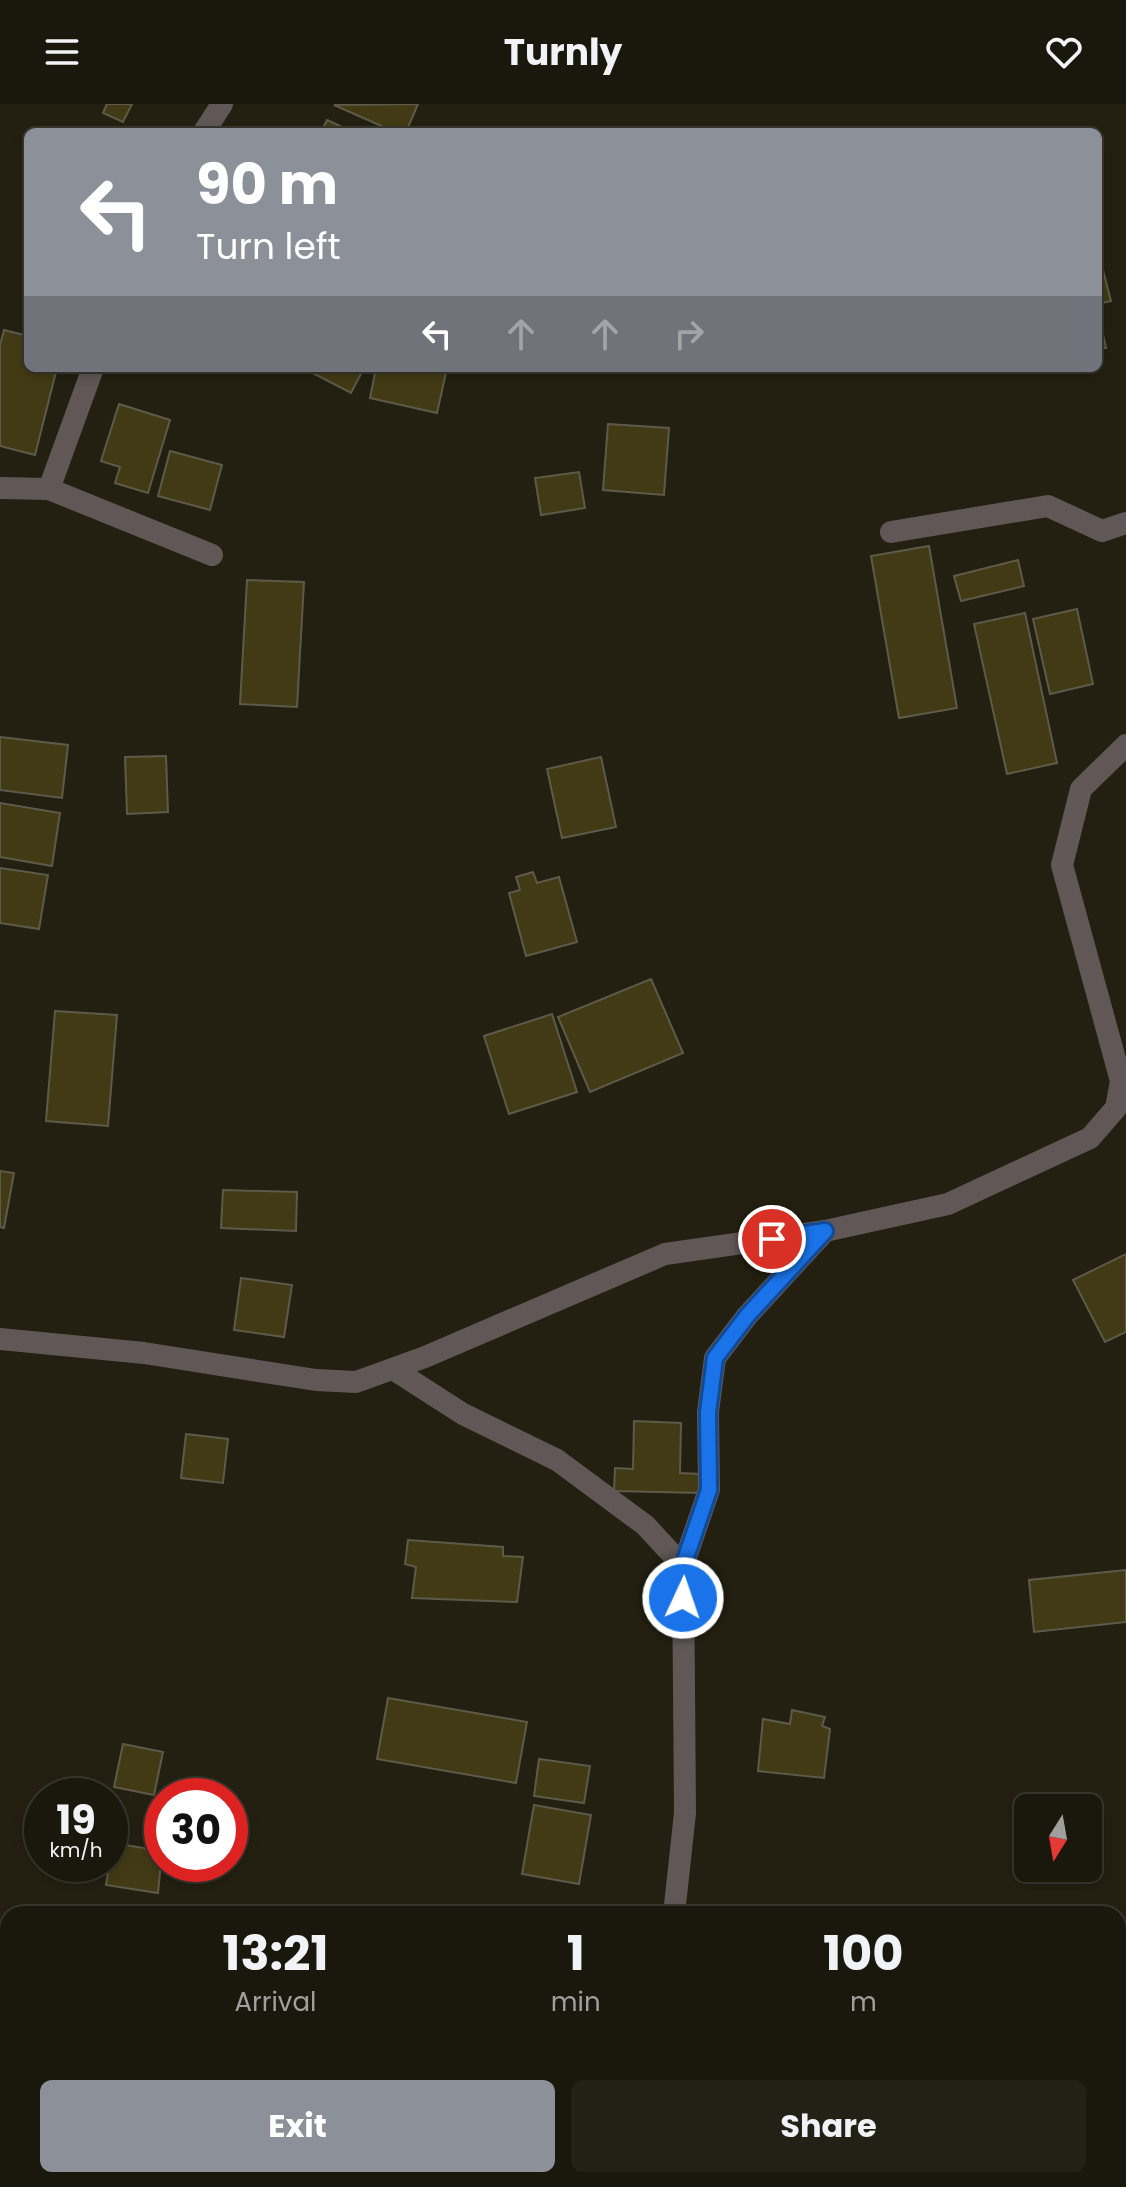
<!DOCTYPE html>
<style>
:root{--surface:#1a180d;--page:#232116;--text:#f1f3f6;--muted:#9fa09d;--line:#38372e;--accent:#8c9099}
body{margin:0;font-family:Poppins,sans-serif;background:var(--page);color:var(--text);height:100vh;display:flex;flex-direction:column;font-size:30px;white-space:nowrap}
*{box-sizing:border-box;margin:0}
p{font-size:26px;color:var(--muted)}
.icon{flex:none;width:44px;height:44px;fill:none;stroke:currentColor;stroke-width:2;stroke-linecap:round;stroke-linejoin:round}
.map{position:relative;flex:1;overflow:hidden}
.details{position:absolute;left:0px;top:1802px;width:1126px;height:282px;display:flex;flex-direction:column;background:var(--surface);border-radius:24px 24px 0 0;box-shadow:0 4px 12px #0003,0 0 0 2px var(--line)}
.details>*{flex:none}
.banner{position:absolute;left:24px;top:24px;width:1078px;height:244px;border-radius:12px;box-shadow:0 4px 12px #0003,0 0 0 2px var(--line);background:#8c9099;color:#fff;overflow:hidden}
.needle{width:52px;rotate:191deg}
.fabs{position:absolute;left:1014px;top:1690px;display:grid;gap:16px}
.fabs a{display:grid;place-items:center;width:88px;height:88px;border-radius:12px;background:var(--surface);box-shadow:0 4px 12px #0003,0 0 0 2px var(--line);font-size:40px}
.speed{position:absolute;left:24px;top:1674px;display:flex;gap:16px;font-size:40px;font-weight:700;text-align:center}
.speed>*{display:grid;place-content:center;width:104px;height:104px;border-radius:50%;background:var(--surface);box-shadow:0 4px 12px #0003,0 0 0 2px var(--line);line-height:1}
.speed small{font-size:20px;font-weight:400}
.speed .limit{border:12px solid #d22;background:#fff;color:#111}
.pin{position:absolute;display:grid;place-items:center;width:68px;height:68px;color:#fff;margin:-34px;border:4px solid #fff;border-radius:50%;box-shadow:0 2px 8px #0007}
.me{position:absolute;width:88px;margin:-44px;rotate:3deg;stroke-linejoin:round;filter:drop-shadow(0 0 6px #0008)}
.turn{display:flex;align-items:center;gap:28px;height:168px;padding:0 40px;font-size:36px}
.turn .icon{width:104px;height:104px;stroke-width:2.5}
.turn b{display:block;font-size:56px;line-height:68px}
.lanes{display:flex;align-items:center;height:76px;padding:0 40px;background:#0003;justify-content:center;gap:40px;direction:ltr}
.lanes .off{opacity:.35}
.eta{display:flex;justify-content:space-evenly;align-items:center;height:136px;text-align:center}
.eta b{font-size:48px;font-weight:700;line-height:56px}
.button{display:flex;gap:16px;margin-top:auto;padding:16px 40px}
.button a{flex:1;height:92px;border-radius:12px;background:var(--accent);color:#fff;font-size:32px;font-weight:700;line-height:92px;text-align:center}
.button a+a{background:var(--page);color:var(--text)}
header{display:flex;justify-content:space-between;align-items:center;height:104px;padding:0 40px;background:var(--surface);font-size:36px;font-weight:700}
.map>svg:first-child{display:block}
</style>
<header><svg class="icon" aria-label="menu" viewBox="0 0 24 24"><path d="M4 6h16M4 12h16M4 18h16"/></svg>Turnly<svg class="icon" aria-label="heart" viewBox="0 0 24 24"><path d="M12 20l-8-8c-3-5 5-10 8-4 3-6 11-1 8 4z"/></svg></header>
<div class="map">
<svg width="1126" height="2083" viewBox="0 0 1126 2083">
<rect width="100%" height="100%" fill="#232011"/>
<g fill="#423a14" stroke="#5e5a49" stroke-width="2">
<path d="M107,0h25l-9,18 -20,-9z"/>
<path d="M418,0l-12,28h-11l-61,-27z"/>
<path d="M327,16l26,12h-32z"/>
<path d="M1098,147l13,50 -13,3z"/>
<path d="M1098,209l8,35 -8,1z"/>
<path d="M4,226l24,6v32h29l-22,87 -35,-9v-101z"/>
<path d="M303,264h61l-13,25z"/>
<path d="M376,264h71l-10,45 -67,-15z"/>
<path d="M119,300l51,16 -22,73 -33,-10 5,-16 -19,-6z"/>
<path d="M608,320l61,4 -5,67 -61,-5z"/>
<path d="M170,347l52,14 -12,45 -52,-14z"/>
<path d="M579,368l6,36 -44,7 -6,-37z"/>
<path d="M929,442l28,162 -58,10 -28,-162z"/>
<path d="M1018,456l6,26 -63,15 -7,-25z"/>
<path d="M247,476l57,2 -7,125 -57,-3z"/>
<path d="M1077,505l16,75 -43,10 -17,-75z"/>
<path d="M1025,509l32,150 -50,11 -33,-150z"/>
<path d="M0,633l68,8 -6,53 -62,-8z"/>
<path d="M166,652l2,56 -41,2 -2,-57z"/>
<path d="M601,653l15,70 -54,11 -15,-69z"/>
<path d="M0,699l60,10 -8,53 -52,-9z"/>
<path d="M0,764l48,7 -9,54 -39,-6z"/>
<path d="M533,768l4,11 22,-6 18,65 -51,14 -17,-63 11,-3 -4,-13z"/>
<path d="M651,875l32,74 -93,39 -32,-75z"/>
<path d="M55,907l62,4 -9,111 -62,-5z"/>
<path d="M552,910l25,78 -68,22 -25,-78z"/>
<path d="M0,1067l14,2 -10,55 -4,-1z"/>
<path d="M223,1086l74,2 -1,39 -75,-3z"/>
<path d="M1126,1150v78l-21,10 -32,-62z"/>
<path d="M241,1174l51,7 -8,52 -50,-7z"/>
<path d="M634,1317l47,2 -1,50 21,1v19l-87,-2 1,-23 18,1z"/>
<path d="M186,1330l42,5 -5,44 -42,-5z"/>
<path d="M408,1436l95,7v9l20,1 -6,45 -105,-4 4,-31 -11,-3z"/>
<path d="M1126,1466v52l-92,10 -5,-52z"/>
<path d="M388,1594l139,24 -11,61 -139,-24z"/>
<path d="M792,1606l33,7 -3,9 8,3 -6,49 -66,-7 5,-52 27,5z"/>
<path d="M123,1640l40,8 -9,43 -40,-8z"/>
<path d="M539,1655l51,7 -6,37 -50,-7z"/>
<path d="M534,1701l57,10 -12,69 -57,-10z"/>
<path d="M113,1739l49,8 -4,42 -52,-8z"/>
<path d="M1126,1874v54l-7,-1z"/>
<path d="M0,1881l8,2v36l-8,-1z"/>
</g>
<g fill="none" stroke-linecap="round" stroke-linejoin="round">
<g stroke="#605756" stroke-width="22">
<path d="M204,28l18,-28"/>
<path d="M0,384l49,1 163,66"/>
<path d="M49,385l44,-121"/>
<path d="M891,428l157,-26 54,25 24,-8"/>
<path d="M0,1235l144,14 172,27 40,2 69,-25 240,-103 160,-23 123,-27 142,-66 26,-30 5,-27 -59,-216 19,-76 45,-44"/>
<path d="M393,1265l70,45 94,46 88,65 38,41"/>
<path d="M674,1810l11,-101 -2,-247 26,-76 -1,-78 7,-54 32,-42 78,-85"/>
<path d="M645,2083l1,-7"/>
</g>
</g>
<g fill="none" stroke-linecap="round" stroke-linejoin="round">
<g stroke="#114b97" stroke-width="20">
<path id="route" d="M683,1494v-32l26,-76 -1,-78 7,-54 32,-42 78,-85 -53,8"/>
</g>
<use href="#route" stroke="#1a73e8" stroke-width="14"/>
</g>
</svg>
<div class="fabs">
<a><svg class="needle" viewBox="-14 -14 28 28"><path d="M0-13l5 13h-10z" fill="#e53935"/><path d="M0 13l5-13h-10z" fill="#9fa09d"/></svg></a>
</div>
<div class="speed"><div>19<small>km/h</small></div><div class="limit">30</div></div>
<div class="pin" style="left:772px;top:1135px;background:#d93025"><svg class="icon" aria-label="arrive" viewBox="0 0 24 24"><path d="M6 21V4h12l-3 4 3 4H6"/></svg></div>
<svg class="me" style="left:683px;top:1494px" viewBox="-20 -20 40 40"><circle r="17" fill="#1a73e8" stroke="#fff" stroke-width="3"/><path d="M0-11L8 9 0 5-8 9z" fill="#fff"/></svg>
<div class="banner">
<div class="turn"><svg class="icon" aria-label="left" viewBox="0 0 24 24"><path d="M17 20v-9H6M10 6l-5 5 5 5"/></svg><div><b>90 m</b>Turn left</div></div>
<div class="lanes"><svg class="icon" aria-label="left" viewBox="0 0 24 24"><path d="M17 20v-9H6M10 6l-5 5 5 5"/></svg><svg class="icon off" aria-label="ahead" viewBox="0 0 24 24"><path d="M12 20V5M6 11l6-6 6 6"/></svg><svg class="icon off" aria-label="ahead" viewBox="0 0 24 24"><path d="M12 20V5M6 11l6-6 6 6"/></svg><svg class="icon off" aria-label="right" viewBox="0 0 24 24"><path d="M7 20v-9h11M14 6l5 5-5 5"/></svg></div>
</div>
<section class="details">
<div class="eta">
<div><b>13:21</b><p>Arrival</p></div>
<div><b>1</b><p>min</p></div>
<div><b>100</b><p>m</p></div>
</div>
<div class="button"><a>Exit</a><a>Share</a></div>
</section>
</div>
